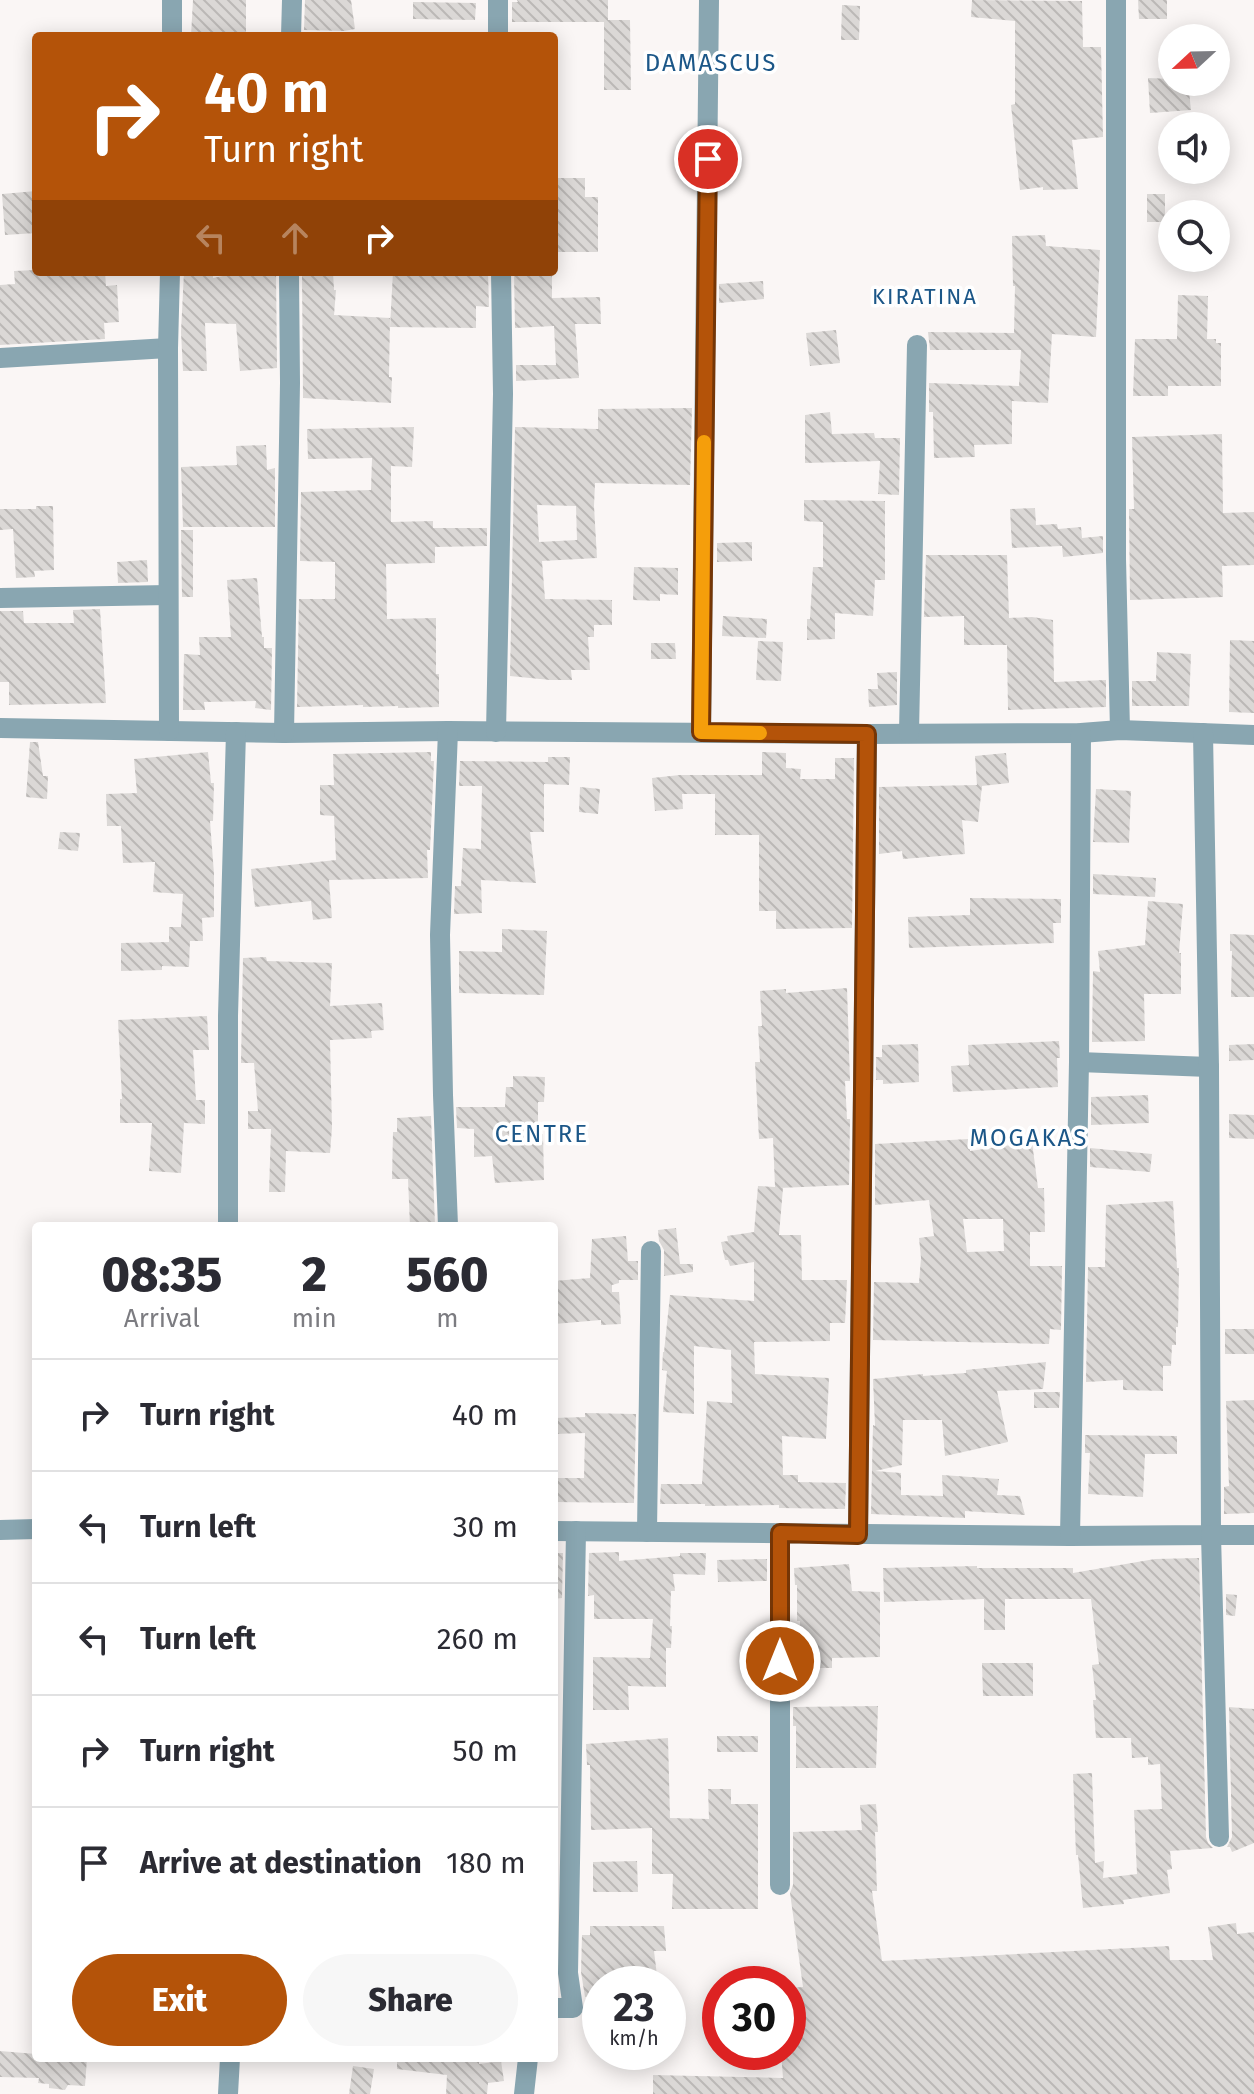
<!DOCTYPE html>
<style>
:root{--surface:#fff;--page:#f7f7f7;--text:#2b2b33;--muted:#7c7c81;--line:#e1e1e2;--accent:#b45309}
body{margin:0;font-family:"Fira Sans",sans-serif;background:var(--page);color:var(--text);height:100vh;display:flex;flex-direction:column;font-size:30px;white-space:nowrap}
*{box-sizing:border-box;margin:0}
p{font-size:26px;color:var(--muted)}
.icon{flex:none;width:44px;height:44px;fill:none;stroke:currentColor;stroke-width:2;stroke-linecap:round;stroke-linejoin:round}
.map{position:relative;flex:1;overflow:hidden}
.panel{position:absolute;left:32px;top:1222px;width:526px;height:840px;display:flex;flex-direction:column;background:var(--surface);border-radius:8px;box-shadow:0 4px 20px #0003}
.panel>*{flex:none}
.hud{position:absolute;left:32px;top:32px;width:526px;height:244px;border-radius:8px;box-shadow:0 4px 20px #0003;background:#b45309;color:#fff;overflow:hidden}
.needle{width:52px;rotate:248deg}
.controls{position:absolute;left:1158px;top:24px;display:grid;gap:16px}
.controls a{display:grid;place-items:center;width:72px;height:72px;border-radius:50%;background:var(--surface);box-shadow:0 4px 20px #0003;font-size:40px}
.speed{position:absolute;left:582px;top:1966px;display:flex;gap:16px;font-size:40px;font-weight:700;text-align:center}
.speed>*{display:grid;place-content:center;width:104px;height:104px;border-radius:50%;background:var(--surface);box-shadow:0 4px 20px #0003;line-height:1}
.speed small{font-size:20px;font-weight:400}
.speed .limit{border:12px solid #d22;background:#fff;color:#111}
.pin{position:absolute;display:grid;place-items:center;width:68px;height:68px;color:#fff;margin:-34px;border:4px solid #fff;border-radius:50%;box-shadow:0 2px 8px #0007}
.me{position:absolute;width:88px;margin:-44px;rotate:0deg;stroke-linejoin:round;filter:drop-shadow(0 0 6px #0008)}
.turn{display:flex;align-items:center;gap:28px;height:168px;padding:0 40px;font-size:36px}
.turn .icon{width:104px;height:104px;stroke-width:2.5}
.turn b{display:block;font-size:56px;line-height:68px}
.lanes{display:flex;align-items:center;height:76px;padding:0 40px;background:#0003;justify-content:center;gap:40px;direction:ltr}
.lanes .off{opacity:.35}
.eta{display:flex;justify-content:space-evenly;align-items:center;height:136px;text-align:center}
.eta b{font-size:48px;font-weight:800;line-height:56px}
.action{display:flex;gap:16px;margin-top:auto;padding:16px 40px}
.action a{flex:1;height:92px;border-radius:48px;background:var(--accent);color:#fff;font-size:32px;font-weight:800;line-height:92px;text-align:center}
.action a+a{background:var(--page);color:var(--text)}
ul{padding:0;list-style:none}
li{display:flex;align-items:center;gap:24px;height:112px;padding:0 40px;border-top:2px solid var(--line)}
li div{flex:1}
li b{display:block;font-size:30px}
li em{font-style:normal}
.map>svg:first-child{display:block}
</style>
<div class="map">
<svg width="1254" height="2094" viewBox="0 0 1254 2094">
<defs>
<pattern id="building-back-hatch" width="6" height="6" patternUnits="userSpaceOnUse" patternTransform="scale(2)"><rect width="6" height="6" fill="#dbd8d6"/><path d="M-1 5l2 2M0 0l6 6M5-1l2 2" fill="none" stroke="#bbb8b6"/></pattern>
</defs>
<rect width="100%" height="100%" fill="#faf6f5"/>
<g fill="url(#building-back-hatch)" fill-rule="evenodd">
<path d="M193,0h53v36h-55z"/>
<path d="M305,0h46l4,29 -11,2 -40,-1z"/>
<path d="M517,0h91v20h22l1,70h-27v-68h-92v-20h6z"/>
<path d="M972,0l110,1 1,46h18l2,90 -31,3 6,49 -35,1v-3l-23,3 -9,-85 4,-1v-83l-44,-4z"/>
<path d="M1138,0h29v19h-28z"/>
<path d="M413,2l63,1 -1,17 -62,-1z"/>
<path d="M842,5l18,1 -1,34h-18z"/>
<path d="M1148,78l24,1v3h16l3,28 -41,3z"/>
<path d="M554,178h31v19h13v55h-44z"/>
<path d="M36,191v42l-31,2 -3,-41z"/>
<rect x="1147" y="194" width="18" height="28"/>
<path d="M1045,235l1,11 54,4 -4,87 -44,-3 -4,69 -36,-2v43l-38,1 1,12 -41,1 -1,-46h-4v-29l90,3 2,-36h-91l-2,-18 86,1 1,-47h-2l-1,-50z"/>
<path d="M36,270v2h69l1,14 11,-1 2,37 -15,1 1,16 -105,6v-60l15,-1 -1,-13z"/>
<path d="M184,272h29v6l30,-6h33l1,96 -37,3 -4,-47 -31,-1 2,48h-24l-2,-39z"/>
<path d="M333,272l1,18h2l-2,25 56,3 -1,59h3l-1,26 -88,-5 -1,-125z"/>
<path d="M393,272h95l1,35 -13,-1v22l-86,-1z"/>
<path d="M514,272h38v26l48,-1 1,27h-26l4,54 -63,3v-16h40l-2,-39 -39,2z"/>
<path d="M763,281l1,18 -45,4v-19z"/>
<path d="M1178,295l30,1 -1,43h9v4h5v43h-53v10h-35l2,-57h42z"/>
<path d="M836,330l4,33 -30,3 -4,-33z"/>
<path d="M692,408l-2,77 -95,-2 -1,23 3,52 -55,3 3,38 67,1v25h-18v12h-6l2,33h-19l1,10h-22l-40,-4 5,-249 83,2v-20zM537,505l39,1 1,34 -38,2z"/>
<path d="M830,412l2,22 42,-1 1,5h25l-1,57 -21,-1 2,-33 -75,2v-48z"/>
<path d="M414,427l-2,40 -21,-1v56l42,-1v7h54v18l-52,1v16l-49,1 1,55 49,-1v56h3v33l-41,1v-2l-35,1v-2l-66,2 2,-108h36v-37l-35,-1 1,-69 70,-2 1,-32 -64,1 -1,-30z"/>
<path d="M1222,434l1,79 31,-1v53l-32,1 1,31 -93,3 -1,-91h5l-2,-72z"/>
<path d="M266,445l1,25 8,-2v59h-92l-2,-60 56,-2 -1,-19z"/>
<path d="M804,500l81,1v79h-10l-2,36 -38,-3v26l-28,1v-21h3l3,-52h10v-45l-19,-1z"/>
<path d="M36,506h17l1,64 -20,1 1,6 -19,1 -3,-49 -13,1v-21h36z"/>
<path d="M1035,508l1,17 21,-1 1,5 23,-2 1,11 21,-2v17l-40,4 -1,-11 -50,2 -2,-39z"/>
<path d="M181,530h12v67h-11z"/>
<path d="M752,542v19l-35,1v-19z"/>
<path d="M926,555h81l2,63 23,-1 21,3 1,62 52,-2v27l-98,3 -1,-65h-43v-29l-40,1z"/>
<path d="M147,560l1,22 -30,1 -1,-21z"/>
<path d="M634,567l44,1v27l-18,-1v7l-27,-1z"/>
<path d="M257,578l5,59h2v11h8l-1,62 -16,-2 1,-7 -52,1 1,8h-22l1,-56 16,1 -1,-18h32l-4,-57z"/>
<path d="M100,609l6,94 -97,2v-23h-9v-71h23l1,12h50l-1,-13z"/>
<path d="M723,616l44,3 -1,19 -44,-2z"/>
<path d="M1230,640l24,1v72l-25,-1z"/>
<path d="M758,641l25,1 -2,39 -25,-1z"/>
<path d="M651,643h24l1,16h-25z"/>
<path d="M1157,652l34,2 -2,52h-57v-25h24z"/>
<path d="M897,672v33l-28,2 -1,-18h10l-1,-16z"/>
<path d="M30,742h8l5,34h5l-1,23 -21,-2z"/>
<path d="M208,752l3,31h3l-1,38h-3l4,53v43l-12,1 1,23h-13l-1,26 -27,-1v4l-41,1v-28l48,-1v-15h12l2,-33 -30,-2 2,-30 -32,1 -2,-37h-14l-1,-32 31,-1 -3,-34z"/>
<path d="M431,752v9h3l-4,89h-3l1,28 -99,2 3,38 -19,2 -2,-19 -56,6 -4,-38 85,-9 -2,-44 -14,-1v-30h14l-1,-31z"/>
<path d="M762,752l24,1v15l15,1 -1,10h35v-21h19l-2,170 -76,1v-18h-17v-76h-44v-41h-33l1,15 -28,2 -3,-33 28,-3h82z"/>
<path d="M1006,753l3,30 -27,3 -4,36 -16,-2 3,34 -62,5 -1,-8 -23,3v-67l98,-2 -2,-29z"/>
<path d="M548,757h22l-1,28 -25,-1v48h-14l6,51 -55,-3 1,33 -28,1 1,-28h6l2,-38 18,1 1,-63h-23l1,-25 88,1z"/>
<path d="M580,787l20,2 -2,25 -19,-2z"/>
<path d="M1096,789l35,2 -2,52 -36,-1z"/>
<path d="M60,832l20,1 -2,18 -20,-2z"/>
<path d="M1093,874l63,4 -1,19 -62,-3z"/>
<path d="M970,898l91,1v24h-8l1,20 -145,5 -1,-31 62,-2z"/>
<path d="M1148,901l35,3 -4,49h2v41h-37l1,47 -53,1 1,-71 7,1 -2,-21 47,-6z"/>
<path d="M502,929l45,2 -3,64 -85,-2v-42l43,1z"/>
<path d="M1230,934l24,1v62h-23l1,-46h-2z"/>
<path d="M266,957l1,4 65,2 -2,43 52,-3 2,27 -13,1 1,7 -42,2 2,88 -2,25 -44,-2 -1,41h-16l2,-63h-23v-18h10l-4,-48h-13l2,-105z"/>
<path d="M847,988l3,93h-5l2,38h3l-1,66 -70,3h4l-4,47h22l1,45h45l-2,43h-15v18l-76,1 1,32 74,4 -3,61 -44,-3 1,39h15v7l48,1 -1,26 -66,-1v-3l-74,1v-2h-45l1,-20h41l5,-83 25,2 -1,-53 -37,-4v68l-31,-2 4,-41 -5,-1 1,-18h1l6,-57 84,6v-39l-24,4 -2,-6h-3l-4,-18 7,-1 -1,-5 27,-4 4,-46 17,1 -2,-49 -14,1 -4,-77h5l-2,-36h4l-2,-35 26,-2v4z"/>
<path d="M207,1016l2,34h-16l3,50h9v24l-21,-1 -3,50 -32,-2 3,-48h-32v-24h2l-4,-79z"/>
<path d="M1059,1041l1,17h-3l1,29 -105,5 -2,-26 18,-1 -1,-20z"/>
<path d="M918,1044l1,38 -36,2v-4h-7v-23h6v-12z"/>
<path d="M1254,1044v16l-25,1v-16z"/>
<path d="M513,1076l32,1 -1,25h-6v32h5l1,46 -49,3 -3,-27 -18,1v-28l-17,-1 -1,-21h49l1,-20h7z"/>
<path d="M1148,1095l1,28 -58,2v-28z"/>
<path d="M1229,1114l25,1v24l-25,-1z"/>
<path d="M431,1116l4,110h-25l-2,-47h-16l1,-47h4v-14z"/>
<path d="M969,1139l1,12 62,-9 6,46h6l1,44h-15v34h32l-1,64 -11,-1 -1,15 -176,-4 1,-58 45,1 2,-25 -2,-20 15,-2 -5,-36 -54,5v-61zM963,1219h40l1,32 -37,1z"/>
<path d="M1090,1148l62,6 -2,18 -60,-5z"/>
<path d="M1173,1201l4,67h2l-1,59h-2v18h-4l-1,21h-8v25l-40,-1v-10l-37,2 2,-115h17l1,-62z"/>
<path d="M676,1228l4,36h13v8l-29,4v-26l-5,-9 -1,-11z"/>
<path d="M626,1236l2,25h10v19h-19v3l-7,2v7h7l2,32 -20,1v-5l-47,4v-43l36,-3 2,-39z"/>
<rect x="1225" y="1329" width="29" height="25"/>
<path d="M1046,1362l-3,27 -46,2 11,51 -63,14 -3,-36h-39l-1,45 -27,6 26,2v22l42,1 -1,-21 57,4 -2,16 23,1 5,19 -60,-4v7l-94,-4 2,-89 2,1 -2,-47 50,-5v2l43,-3v-3z"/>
<path d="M1034,1392h26l-1,16h-25z"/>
<path d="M1254,1400v113l-30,1v-27l5,-1 -3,-85z"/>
<path d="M585,1413l51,1 -2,89 -80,-1v-24h30l1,-45 -31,1v-16l31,-1z"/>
<path d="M1085,1435l92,1v18h-32l-2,43 -55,-3 2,-41h-5z"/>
<path d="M619,1552v9l61,-5v-3h26l-1,22 -32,-1 2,17h-4l-1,35h2l-1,22h-5v39l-38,-1 1,24h-36v-53l57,1 3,-39h-59v-24l-6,1 1,-43z"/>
<path d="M554,1553h9l-1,45 -8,1z"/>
<path d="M1199,1558l7,279 2,6 5,5 -43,3 2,18 -5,1 3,23 -47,7 1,4 -41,4 -5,-53h-2l-3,-81 19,-1 3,90 9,-2 -1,17 34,-4 -3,-64 28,-1 -2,-45 -12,1v-8l-16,1 -1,-20h-35l-3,-38h3l-4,-35 7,-1 -8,-65h-86v31h-21v-31l-100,3 -1,-34 94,-2v2h96v5l82,-14z"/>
<path d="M767,1559v22l-49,1 -1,-22z"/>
<path d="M849,1564l3,27 28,1v65l-48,1v10h-32v-47h-3v-36h-2l-1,-17z"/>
<path d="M1226,1594l11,1 -2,21 -9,-1z"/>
<path d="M982,1663h51v33h-50z"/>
<path d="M878,1706l-2,62h-80v-42h-3v-19z"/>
<path d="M1229,1707l25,2v134l-22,9 -2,-5h-3l5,-10z"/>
<rect x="717" y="1736" width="41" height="16"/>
<path d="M668,1738l2,80 39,1 -1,-30h23v15h27v105h-86l1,-35h-21v-46l-61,2 -1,-65h-3l-1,-21z"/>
<path d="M876,1804l2,28h-3l2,59h-5l10,70 287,-15 1,14h43l-5,-33 28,-4 1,11 17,-2v162h-601v-19l130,3 -2,-26h7v-64l15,-1 -13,-94 3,-8v-53l69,-2 -2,-25z"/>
<path d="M637,1861l1,31h-45v-30z"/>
<path d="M590,1926h74l2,25h-12l4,33h-58v12l-15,1 -4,-25 1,-37h8z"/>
<path d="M0,2051l36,3v4h51l-2,28 -17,-1 -3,5 -16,-2v-4l-11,-1 1,-5 -39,-1z"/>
<path d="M397,2058h82v6l22,-3 3,20 -16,2 -1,11h-41l1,-19 -50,-6z"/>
<path d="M353,2066l21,3 -4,25h-21z"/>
</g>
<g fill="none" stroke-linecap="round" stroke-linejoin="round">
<g stroke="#89a6b1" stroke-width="20">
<path d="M1116,0v559l4,171"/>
<path d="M172,36v-36"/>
<path d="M291,36l1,-36"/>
<path d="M498,36v-36"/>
<path d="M0,358l168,-10"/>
<path d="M0,598l168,-3"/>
<path d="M0,728l284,5 164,-2 419,3 214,-1 39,-3 134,5"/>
<path d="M169,731l-1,-383 2,-76"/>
<path d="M448,731l-8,204 3,160 5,131"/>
<path d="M496,732l7,-338 -2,-122"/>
<path d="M701,732l8,-732"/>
<path d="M284,733l6,-350 -1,-111"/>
<path d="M909,733l8,-388"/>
<path d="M1079,1062l130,5"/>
<path d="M228,1226v-210l8,-284"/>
<path d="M0,1530l36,-1"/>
<path d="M554,1531l516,5 141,-1 -2,-468 -6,-334"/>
<path d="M647,1532l4,-281"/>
<path d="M780,1533v352"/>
<path d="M858,1535l9,-801"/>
<path d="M1070,1536l9,-474 2,-329"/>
<path d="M1219,1837l-8,-302h43"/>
<path d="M554,2008h19l-5,-35 8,-442"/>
<path d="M228,2094l2,-36"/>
<path d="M524,2094l4,-36"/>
</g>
</g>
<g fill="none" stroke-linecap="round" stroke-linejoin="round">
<g stroke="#753606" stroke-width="20">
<path id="route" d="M708,159l-7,573 166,2 -9,801 -78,-2v128"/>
</g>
<use href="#route" stroke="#b45309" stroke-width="14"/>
<path stroke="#f59e0b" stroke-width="14" d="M704,442l-3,290 59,1"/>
</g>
<g text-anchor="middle" stroke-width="7" stroke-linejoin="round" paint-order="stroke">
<g font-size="22" letter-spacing="2" fill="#1c5788" stroke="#fff">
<text x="925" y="304">KIRATINA</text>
</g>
<g font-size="24" letter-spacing="2" fill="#1c5788" stroke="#fff">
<text x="711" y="71">DAMASCUS</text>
<text x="542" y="1142">CENTRE</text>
<text x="1029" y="1146">MOGAKAS</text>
</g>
</g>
</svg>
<div class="controls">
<a><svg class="needle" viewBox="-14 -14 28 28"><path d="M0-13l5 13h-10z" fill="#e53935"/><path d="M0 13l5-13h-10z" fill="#7c7c81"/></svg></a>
<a><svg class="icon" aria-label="sound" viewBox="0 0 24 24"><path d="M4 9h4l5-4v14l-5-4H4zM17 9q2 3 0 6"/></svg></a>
<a><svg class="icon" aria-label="search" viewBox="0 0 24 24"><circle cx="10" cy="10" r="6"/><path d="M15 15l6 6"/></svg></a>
</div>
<div class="speed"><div>23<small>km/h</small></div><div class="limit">30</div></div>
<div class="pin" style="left:708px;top:159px;background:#d93025"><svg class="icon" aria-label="arrive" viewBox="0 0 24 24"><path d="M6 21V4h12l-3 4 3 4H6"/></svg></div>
<svg class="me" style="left:780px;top:1661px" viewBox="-20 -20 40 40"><circle r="17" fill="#b45309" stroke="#fff" stroke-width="3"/><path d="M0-11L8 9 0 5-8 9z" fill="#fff"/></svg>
<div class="hud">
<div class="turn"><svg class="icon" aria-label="right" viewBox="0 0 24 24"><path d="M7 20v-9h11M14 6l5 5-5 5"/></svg><div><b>40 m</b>Turn right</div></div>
<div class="lanes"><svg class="icon off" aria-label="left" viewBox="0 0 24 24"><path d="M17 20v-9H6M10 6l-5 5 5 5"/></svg><svg class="icon off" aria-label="ahead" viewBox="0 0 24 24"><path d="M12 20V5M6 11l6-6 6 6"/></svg><svg class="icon" aria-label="right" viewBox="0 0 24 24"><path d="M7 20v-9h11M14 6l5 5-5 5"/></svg></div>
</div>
<section class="panel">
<div class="eta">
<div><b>08:35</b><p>Arrival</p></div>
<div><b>2</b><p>min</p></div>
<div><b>560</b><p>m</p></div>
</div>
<ul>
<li><svg class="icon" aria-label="right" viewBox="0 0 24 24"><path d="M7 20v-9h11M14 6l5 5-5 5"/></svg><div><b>Turn right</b></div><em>40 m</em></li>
<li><svg class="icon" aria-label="left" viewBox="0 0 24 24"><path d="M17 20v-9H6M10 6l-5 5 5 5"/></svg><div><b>Turn left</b></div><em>30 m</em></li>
<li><svg class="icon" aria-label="left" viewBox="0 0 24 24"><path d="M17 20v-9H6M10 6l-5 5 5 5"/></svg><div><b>Turn left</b></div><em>260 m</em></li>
<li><svg class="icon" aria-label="right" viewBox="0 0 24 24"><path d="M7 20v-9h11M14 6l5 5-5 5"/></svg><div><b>Turn right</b></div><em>50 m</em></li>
<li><svg class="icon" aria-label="arrive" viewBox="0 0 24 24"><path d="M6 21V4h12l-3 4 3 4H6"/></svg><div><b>Arrive at destination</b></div><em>180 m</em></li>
</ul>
<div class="action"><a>Exit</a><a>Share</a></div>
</section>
</div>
